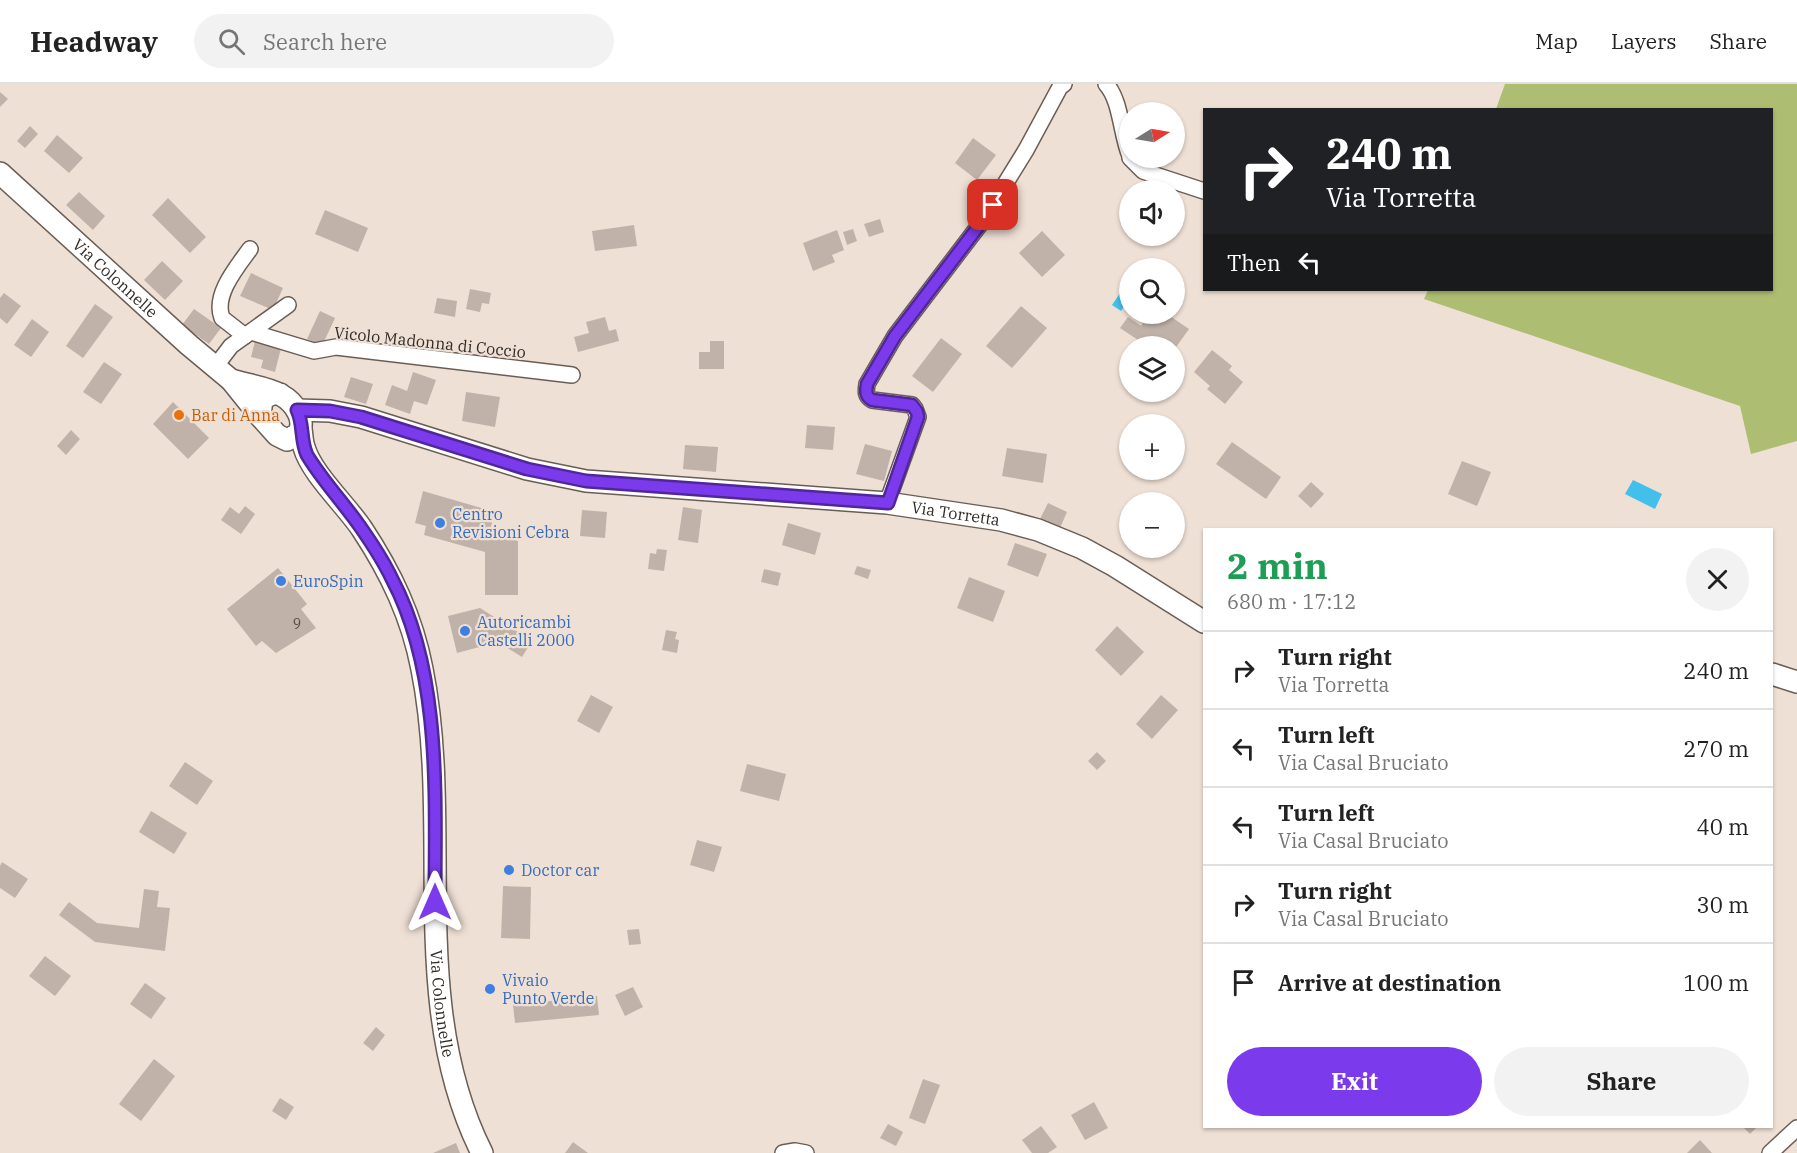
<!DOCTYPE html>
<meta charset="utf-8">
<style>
:root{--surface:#fff;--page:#f2f2f2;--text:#222;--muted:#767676;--line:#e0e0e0;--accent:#7c3aed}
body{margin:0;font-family:"IBM Plex Serif",serif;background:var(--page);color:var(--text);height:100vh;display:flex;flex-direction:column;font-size:22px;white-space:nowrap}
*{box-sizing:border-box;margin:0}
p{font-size:20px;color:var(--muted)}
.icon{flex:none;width:33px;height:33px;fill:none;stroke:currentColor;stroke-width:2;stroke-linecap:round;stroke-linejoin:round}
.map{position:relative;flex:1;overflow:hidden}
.details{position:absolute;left:1203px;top:444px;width:570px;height:600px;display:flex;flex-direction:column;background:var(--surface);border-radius:0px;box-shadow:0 2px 4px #0004}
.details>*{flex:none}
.top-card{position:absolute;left:1203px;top:24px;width:570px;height:183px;border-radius:0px;box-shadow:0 2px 4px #0004;background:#202124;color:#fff;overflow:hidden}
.needle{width:39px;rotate:79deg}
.fabs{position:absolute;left:1119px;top:18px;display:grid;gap:12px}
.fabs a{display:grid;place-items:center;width:66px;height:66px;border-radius:50%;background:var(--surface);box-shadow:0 2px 4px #0004;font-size:30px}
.pin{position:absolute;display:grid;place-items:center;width:51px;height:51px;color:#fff;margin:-26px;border-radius:12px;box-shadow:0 3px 9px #0006}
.me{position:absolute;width:66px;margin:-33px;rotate:0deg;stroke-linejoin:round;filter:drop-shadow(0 0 4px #0008)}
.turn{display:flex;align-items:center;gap:21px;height:126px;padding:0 24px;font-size:27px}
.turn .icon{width:78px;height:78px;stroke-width:2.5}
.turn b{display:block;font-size:42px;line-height:51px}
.then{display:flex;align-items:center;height:57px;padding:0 24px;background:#0003;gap:12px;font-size:22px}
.round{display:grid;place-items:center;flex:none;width:63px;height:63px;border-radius:32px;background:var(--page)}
.headline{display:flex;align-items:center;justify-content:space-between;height:102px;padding:0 24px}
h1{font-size:36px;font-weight:800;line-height:45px;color:#1e9e55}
.cta{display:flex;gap:12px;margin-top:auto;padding:12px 24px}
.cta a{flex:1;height:69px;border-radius:36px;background:var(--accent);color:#fff;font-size:24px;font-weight:800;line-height:69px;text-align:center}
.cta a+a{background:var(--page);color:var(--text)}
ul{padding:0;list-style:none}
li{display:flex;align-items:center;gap:18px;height:78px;padding:0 24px;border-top:2px solid var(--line)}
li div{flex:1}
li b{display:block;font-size:22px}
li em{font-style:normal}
header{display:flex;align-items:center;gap:36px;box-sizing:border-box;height:84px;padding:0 30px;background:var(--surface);border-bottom:2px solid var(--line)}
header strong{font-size:28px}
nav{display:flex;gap:33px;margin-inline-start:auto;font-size:21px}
.search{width:420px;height:54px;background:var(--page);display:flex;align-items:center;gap:15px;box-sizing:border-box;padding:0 21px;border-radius:33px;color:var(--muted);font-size:22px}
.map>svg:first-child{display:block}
</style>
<header>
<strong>Headway</strong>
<div class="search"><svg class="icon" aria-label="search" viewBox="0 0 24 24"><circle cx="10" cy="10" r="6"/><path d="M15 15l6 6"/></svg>Search here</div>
<nav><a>Map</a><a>Layers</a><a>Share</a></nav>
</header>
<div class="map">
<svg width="1797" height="1069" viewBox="0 0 1797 1069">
<rect width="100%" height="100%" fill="#efe0d5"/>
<path fill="#adbe72" d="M1505,0h292v357l-46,13 -11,-48 -316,-107 4,-9h344v-180l-276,-1z"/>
<g fill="#42bfeb">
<path d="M1127,199l2,2v14l-8,12 -9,-6z"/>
<path d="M1633,396l29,14 -7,15 -30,-15z"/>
</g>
<g fill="#c0b2a8">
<path d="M0,8l8,7 -8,8z"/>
<path d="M30,42l8,8 -13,14 -8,-7z"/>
<path d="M57,51l26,23 -14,15 -25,-22z"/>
<path d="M973,54l23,17 -19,25 -22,-17z"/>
<path d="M79,108l26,24 -12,14 -27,-25z"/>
<path d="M168,114l38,39 -16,16 -38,-38z"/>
<path d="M325,126l43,18 -10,24 -43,-18z"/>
<path d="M880,135l4,13 -15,5 -5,-13z"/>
<path d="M634,141l3,21 -42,5 -3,-20z"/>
<path d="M853,145l4,12 -10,4 -4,-13z"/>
<path d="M837,146l7,20 -12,5 3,7 -22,9 -10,-28z"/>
<path d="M1042,147l23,24 -23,22 -23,-24z"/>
<path d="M162,177l21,20 -18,19 -21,-20z"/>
<path d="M251,189l32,15 -10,22 -33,-14z"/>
<path d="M470,205l21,4 -2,11 -7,-1 -2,9 -14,-3z"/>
<path d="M4,209l17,13 -14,18 -7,-6v-20z"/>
<path d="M437,214l20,3 -2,16 -21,-4z"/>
<path d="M95,220l18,13 -30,41 -17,-12z"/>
<path d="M1021,222l26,22 -35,40 -26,-22z"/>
<path d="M194,225l27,19 -12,16 -27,-19z"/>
<path d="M320,227l15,7 -13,28 -15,-7z"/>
<path d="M1149,230h18l22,15 -15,21v-4h-27l-27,-18 8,-11 13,9z"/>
<path d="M605,233l4,14 7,-2 3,12 -41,11 -4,-15 15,-4 -3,-11z"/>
<path d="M32,235l17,13 -18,25 -17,-12z"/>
<path d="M941,254l21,16 -29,38 -21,-16z"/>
<path d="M255,257l26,7 -6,24 -14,-4 2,-8 -12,-3z"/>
<path d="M710,257h14v28h-25v-17h11z"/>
<path d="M1212,266l20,16 -3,4 14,12 -18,22 -18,-15 3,-3 -16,-14z"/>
<path d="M104,278l18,12 -21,30 -18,-12z"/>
<path d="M413,288l23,8 -9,25 -13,-4 -4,13 -25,-9 7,-20 15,6z"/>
<path d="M351,293l22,7 -7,20 -22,-7z"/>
<path d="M466,308l34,5 -5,30 -33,-6z"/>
<path d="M173,318l36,36 -21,21 -35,-35z"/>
<path d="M807,341l28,2 -2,23 -28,-2z"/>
<path d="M71,346l9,9 -14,16 -9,-9z"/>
<path d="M1232,358l49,35 -15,22 -50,-35z"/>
<path d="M865,360l27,7 -8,30 -28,-7z"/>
<path d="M685,361l33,2 -2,25 -33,-3z"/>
<path d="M1007,364l40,6 -4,29 -41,-7z"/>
<path d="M1462,377l29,11 -14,34 -29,-12z"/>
<path d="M1311,398l13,12 -13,14 -13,-12z"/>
<path d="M423,407l72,21 -6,21 29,8v54h-33v-43l-61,-17 2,-9 -11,-3z"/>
<path d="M1048,419l19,9 -7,16 -20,-9z"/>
<path d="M245,422l10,8 -14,20 -20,-14 9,-13 9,7z"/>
<path d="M683,423l19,3 -4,33 -20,-3z"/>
<path d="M582,426l25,2 -2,26 -25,-2z"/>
<path d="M788,439l33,10 -6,22 -33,-10z"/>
<path d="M1015,459l32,11 -9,23 -31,-12z"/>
<path d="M657,465l10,1 -3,21 -16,-2 2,-16 6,1z"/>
<path d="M857,482l14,4 -3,9 -14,-5z"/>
<path d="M278,484l29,36 -6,5 15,19 -40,25 -14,-12 -6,5 -29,-37z"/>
<path d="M764,485l17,4 -3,13 -17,-4z"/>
<path d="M969,493l36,14 -12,31 -36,-14z"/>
<path d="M480,524l52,33 -10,16 -24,-15 -41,11 -9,-37z"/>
<path d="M1117,542l27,26 -23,24 -26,-26z"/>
<path d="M666,546l11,2 -2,7 4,1 -2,13 -15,-3z"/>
<path d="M591,611l22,12 -14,26 -22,-12z"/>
<path d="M1161,611l17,15 -26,29 -16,-15z"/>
<path d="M1097,668l9,9 -9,9 -9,-9z"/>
<path d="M185,678l28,19 -16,24 -28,-19z"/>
<path d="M747,680l39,10 -7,27 -39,-10z"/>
<path d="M151,727l36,22 -13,21 -35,-22z"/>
<path d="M697,756l25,7 -8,25 -24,-7z"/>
<path d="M2,778l26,17 -13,19 -15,-10v-22z"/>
<path d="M503,802l28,1 -1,52 -29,-1z"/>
<path d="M144,805l15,2 -2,16 13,1 -5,43 -70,-9 -36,-27 10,-13 28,21 42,5z"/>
<path d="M639,845l2,15 -12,1 -2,-15z"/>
<path d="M45,872l26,20 -16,20 -26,-20z"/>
<path d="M145,899l21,15 -15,21 -21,-15z"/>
<path d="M633,903l10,20 -18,9 -10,-21z"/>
<path d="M597,912l2,19 -84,8 -2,-18z"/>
<path d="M376,943l9,8 -12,16 -10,-8z"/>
<path d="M154,975l21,17 -34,45 -22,-17z"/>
<path d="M923,995l17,6 -15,39 -16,-6z"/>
<path d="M280,1014l14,9 -8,13 -14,-9z"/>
<path d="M1094,1018l14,26 -23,12 -14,-25z"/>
<path d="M888,1040l15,8 -7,14 -16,-8z"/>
<path d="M1041,1042l16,21 -9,6h-16l-10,-13z"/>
<path d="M1742,1042h16l-8,8z"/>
<path d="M1700,1056l12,13h-25z"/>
<path d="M573,1058l15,11h-23z"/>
<path d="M456,1059l4,10h-27z"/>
</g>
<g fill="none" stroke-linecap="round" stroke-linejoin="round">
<g stroke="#6a5d54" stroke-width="18">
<g id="street">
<path d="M1106,0c15,16 15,51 24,72"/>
<path d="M1130,74l13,13 61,20"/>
<path d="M251,248l63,19 22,-4 236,28"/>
<path d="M245,252l-23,-18c-9,-23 15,-51 28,-69"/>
<path d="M215,283l16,-21 57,-41"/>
<path d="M887,419l31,-86 -3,-8 -3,-4 -40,-5c-7,-4 -6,-9 -5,-16l28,-48 86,-113 45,-73 34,-63 4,-3"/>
<path d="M783,1069l12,-2 11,2"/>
<path d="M1770,1069l27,-25"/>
</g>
</g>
<g stroke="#6a5d54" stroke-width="24">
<g id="secondary">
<path id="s1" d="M0,89l189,172 42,35 29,36"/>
<path d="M231,296c16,5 36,7 50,15 13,7 26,25 17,39l-11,6 -10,-5 -17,-19 2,-17 10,-5h8"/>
<path id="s2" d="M297,326l33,1 31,6 166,52 59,12 301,22 114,17 37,10 44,18 33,18 89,56"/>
<path id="s3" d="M301,345c1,6 1,13 3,18 7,26 42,58 58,82 29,44 50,88 60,140 32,160 -16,333 60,484"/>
<path d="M1772,590l25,8"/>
</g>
</g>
<use href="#street" stroke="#fff" stroke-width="15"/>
<use href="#secondary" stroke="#fff" stroke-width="21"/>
</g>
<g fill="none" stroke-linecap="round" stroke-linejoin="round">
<g stroke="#51269a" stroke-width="15">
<path id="route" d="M435,818c0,-104 7,-229 -43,-323 -9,-19 -21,-37 -33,-54 -17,-24 -37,-45 -52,-70 -7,-15 -3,-31 -10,-45l33,1 31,6 166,52 59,12 302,22 30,-86 -1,-5 -5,-7 -40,-5c-7,-4 -6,-9 -5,-16l28,-48 86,-113 12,-18"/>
</g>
<use href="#route" stroke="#7c3aed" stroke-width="10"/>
</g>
<circle fill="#e8710a" stroke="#efe0d5" stroke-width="2" cx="179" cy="331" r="6"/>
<g fill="#3f7fe0" stroke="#efe0d5" stroke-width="2">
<circle cx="440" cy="439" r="6"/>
<circle cx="281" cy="497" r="6"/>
<circle cx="465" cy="547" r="6"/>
<circle cx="509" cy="786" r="6"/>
<circle cx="490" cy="905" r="6"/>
</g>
<g text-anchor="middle" stroke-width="4.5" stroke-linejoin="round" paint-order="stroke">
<g font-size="14" fill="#554d47">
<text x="297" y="545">9</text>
</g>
<g font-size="16" fill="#312b27" stroke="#efe0d5">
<text dy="6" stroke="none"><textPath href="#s1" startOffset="156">Via Colonnelle</textPath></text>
<text transform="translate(430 258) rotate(6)" y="6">Vicolo Madonna di Coccio</text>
<text dy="6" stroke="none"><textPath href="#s2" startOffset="670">Via Torretta</textPath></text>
<text dy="6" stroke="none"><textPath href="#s3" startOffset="608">Via Colonnelle</textPath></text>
</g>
<g font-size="16" fill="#c56008" stroke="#efe0d5" text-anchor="start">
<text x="191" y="337">Bar di Anna</text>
</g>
<g font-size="16" fill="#366cbe" stroke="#efe0d5" text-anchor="start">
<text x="452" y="436">Centro<tspan x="452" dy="18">Revisioni Cebra</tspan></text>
<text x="293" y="503">EuroSpin</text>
<text x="477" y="544">Autoricambi<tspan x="477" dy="18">Castelli 2000</tspan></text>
<text x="521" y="792">Doctor car</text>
<text x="502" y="902">Vivaio<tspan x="502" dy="18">Punto Verde</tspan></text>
</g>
</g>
</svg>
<div class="fabs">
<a><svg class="needle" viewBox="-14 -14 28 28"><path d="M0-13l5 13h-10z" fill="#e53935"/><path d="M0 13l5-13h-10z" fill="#767676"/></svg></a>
<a><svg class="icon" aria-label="sound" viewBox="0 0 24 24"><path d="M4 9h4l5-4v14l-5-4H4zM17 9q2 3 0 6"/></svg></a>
<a><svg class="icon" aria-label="search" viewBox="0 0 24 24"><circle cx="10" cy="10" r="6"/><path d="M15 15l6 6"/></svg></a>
<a><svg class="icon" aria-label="layers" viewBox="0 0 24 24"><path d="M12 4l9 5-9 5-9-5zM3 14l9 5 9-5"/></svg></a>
<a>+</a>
<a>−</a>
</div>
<div class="pin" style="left:993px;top:121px;background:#d93025"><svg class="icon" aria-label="arrive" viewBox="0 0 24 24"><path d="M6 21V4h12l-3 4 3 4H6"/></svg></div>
<svg class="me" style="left:435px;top:818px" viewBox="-20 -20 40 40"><path d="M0-17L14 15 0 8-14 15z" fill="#7c3aed" stroke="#fff" stroke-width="4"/></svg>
<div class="top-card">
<div class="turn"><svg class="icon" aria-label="right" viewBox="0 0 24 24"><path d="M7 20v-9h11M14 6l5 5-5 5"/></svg><div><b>240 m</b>Via Torretta</div></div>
<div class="then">Then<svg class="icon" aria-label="left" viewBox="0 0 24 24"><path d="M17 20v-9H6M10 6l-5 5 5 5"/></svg></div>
</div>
<section class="details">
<div class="headline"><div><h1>2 min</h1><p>680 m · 17:12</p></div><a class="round"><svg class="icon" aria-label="close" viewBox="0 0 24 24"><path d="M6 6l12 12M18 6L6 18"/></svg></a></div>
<ul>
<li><svg class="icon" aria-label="right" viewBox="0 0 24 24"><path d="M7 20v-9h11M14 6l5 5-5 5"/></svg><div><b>Turn right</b><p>Via Torretta</p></div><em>240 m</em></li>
<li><svg class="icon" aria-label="left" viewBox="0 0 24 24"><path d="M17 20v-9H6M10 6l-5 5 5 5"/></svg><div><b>Turn left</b><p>Via Casal Bruciato</p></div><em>270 m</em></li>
<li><svg class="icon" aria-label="left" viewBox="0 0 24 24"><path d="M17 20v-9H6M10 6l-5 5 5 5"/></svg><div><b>Turn left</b><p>Via Casal Bruciato</p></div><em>40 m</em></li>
<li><svg class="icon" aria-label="right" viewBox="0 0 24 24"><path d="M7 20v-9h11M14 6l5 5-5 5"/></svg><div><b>Turn right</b><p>Via Casal Bruciato</p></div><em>30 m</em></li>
<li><svg class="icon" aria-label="arrive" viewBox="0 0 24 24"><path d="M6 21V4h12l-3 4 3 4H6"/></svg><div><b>Arrive at destination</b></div><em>100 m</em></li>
</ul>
<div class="cta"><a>Exit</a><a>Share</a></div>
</section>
</div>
